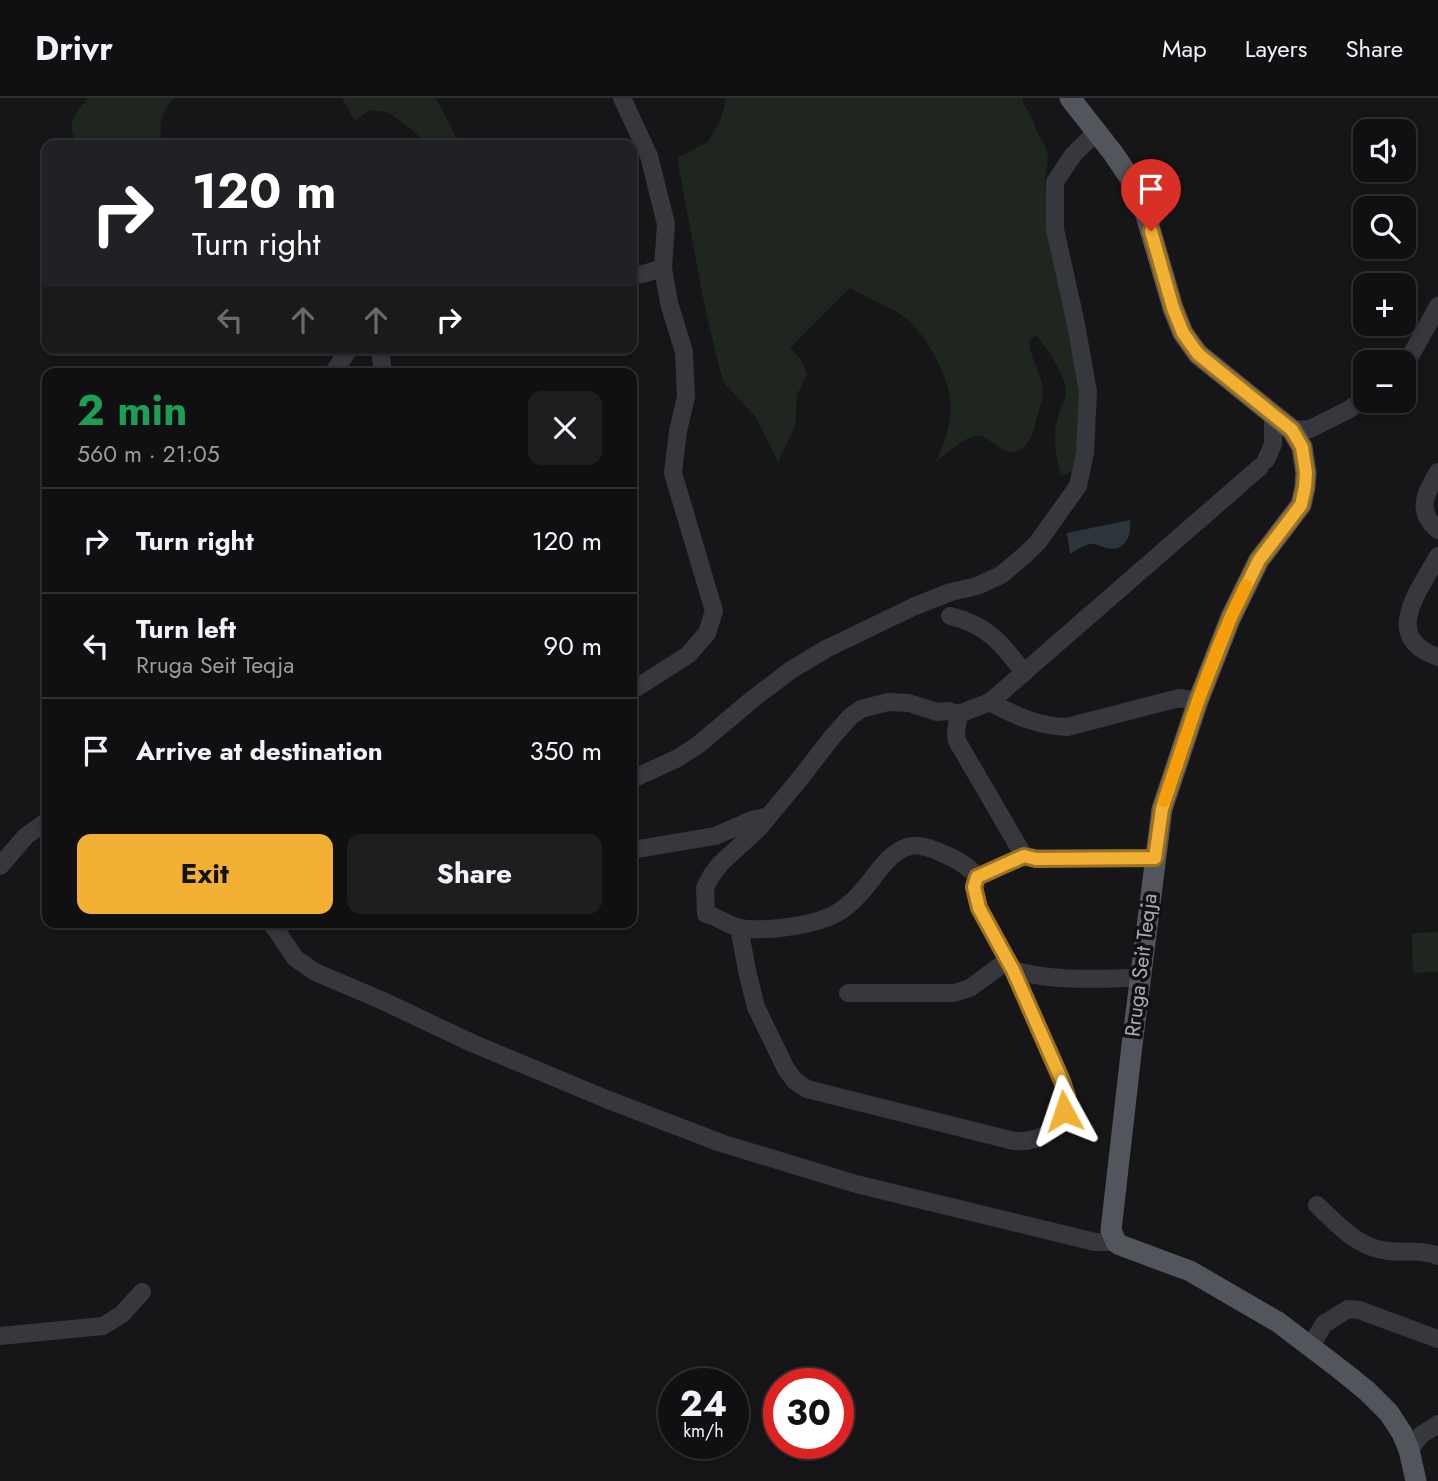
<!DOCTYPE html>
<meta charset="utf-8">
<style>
:root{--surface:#101012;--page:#1e1e20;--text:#f1f3f6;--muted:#9c9d9f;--line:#303032;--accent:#f2b134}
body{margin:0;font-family:Jost,sans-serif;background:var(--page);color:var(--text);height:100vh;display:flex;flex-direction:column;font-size:26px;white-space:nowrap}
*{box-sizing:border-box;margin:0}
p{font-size:23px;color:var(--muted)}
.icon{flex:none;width:38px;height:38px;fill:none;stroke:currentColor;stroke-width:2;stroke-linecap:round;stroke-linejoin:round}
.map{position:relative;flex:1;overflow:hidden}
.panel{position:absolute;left:42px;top:270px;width:595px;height:560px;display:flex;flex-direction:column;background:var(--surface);border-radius:14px;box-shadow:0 4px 10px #0003,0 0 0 2px var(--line)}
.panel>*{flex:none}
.hud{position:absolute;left:42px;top:42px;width:595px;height:214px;border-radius:14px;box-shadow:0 4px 10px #0003,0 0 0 2px var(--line);background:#202124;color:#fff;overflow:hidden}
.fabs{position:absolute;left:1353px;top:21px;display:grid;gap:14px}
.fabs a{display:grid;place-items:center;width:63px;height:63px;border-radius:14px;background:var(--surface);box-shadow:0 4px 10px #0003,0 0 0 2px var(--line);font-size:35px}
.speed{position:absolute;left:658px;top:1270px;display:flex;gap:14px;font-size:35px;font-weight:700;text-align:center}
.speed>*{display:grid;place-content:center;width:91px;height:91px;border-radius:50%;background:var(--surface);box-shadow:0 4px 10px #0003,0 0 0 2px var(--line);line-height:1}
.speed small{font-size:18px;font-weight:400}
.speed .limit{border:10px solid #d22;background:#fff;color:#111}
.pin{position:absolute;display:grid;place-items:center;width:60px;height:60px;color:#fff;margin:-72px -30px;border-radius:50% 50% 50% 0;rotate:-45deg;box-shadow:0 0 7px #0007}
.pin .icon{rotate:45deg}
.me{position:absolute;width:77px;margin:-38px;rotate:355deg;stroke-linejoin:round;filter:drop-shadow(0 0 5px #0008)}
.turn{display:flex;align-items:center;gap:24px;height:147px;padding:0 35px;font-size:32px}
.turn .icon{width:91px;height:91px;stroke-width:2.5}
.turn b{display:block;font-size:49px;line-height:60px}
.lanes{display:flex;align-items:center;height:66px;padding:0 35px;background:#0003;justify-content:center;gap:35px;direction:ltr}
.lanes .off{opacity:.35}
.round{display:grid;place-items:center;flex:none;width:74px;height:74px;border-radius:14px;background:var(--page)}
.headline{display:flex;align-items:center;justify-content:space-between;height:119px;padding:0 35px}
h1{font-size:42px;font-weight:700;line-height:52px;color:#1e9e55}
.action{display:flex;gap:14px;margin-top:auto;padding:14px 35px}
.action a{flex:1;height:80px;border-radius:14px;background:var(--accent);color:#111;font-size:28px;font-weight:700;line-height:80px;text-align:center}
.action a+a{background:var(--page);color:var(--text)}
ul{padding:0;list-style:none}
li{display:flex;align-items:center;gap:21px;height:105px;padding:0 35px;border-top:2px solid var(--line)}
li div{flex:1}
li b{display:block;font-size:26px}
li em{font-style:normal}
header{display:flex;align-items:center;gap:42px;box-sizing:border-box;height:98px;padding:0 35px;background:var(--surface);border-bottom:2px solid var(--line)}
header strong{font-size:33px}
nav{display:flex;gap:38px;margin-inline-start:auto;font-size:24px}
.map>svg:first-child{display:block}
</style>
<header>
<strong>Drivr</strong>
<nav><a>Map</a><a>Layers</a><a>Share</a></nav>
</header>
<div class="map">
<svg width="1438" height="1383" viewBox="0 0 1438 1383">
<rect width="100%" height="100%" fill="#161618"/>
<g fill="#1e261f">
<path d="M88,0h86c-13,13 -16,30 -12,47h-84c-13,-21 -4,-29 10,-47z"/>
<path d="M342,0h94l20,39 9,8h-38l-13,-14 -26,-19 -19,-2 -14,11z"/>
<path d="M726,0h296l2,7 9,14 3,11 10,18 2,10 -3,20 2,30 35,185 -7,76 -14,7c-5,-19 -9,-41 -3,-59 2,-9 8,-17 8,-26 0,-16 -20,-44 -30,-56l-7,6c1,18 14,35 14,52 0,5 -3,12 -4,16 -4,16 -9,49 -33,42 -10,-4 -18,-15 -29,-15 -13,1 -31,18 -41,26 6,-12 15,-39 15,-52 1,-28 -23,-73 -44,-91 -11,-10 -25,-13 -38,-21 -7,-3 -13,-7 -19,-10l-60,60c9,8 14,15 17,27l-10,20 -2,31 -17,36 -23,-46 -32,-34 -18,-74 -28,-150 31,-16 13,-23z"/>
<path d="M1438,834v40l-25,1 -1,-40z"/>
</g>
<path fill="#2c353c" d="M1130,422c2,15 -5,33 -24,28 -6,-2 -10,-5 -16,-4 -7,2 -14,6 -20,10l-3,-21z"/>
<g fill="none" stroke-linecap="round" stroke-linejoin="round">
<g stroke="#37383d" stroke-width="18">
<path d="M622,0l27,58 17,68 -3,44 6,35 15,49 2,45 -8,34 -5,42 41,138 -7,22 -19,22 -52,33 -4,1"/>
<path d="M632,177l11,-1 20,-6"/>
<path d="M380,250l3,25"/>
<path d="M1404,266l8,-11 26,-47"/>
<path d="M333,275l17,-25"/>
<path d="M1292,332l18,-1 38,-19 17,-11"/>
<path d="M1266,362l7,-16v-28"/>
<path d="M1438,374c-12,21 -23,39 0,58"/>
<path d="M1438,458c-18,34 -58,81 0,101"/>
<path d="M950,518c36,8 53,28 74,57"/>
<path d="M990,604c26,14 47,24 77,25l112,-29 19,3"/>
<path d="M959,616c-1,10 -5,16 -2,27l67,115 12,2h119"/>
<path d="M632,681l44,-20 22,-14 56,-47 37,-28 35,-21 89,-43 36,-14 26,-6 24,-11 25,-21 12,-12 40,-56 7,-33 3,-61 -12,-68 -21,-95v-47l18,-27 24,-24"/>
<path d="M632,752l83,-14 37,-16 13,-3"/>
<path d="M1024,758l-47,21c-9,-12 -22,-18 -35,-24 -9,-4 -21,-9 -31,-7 -21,4 -34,28 -47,43 -10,12 -23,24 -38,29 -19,8 -65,14 -85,10 -13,-2 -22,-11 -35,-14l-1,-26 6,-12 9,-12 39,-36 39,-47 35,-45 17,-19 11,-8 27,-7 21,1 28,9 12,-1 10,3 31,-12 270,-235"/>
<path d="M0,768l26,-30 21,-15"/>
<path d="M977,779l-3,10 5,21 34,62c37,11 78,9 116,8"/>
<path d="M271,824l24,36 20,14 66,28 91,43 134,56 115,44 135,41 239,58h21"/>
<path d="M739,830l9,47 8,32 30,62 9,12 12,8 207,52c27,2 51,-13 52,-43 0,-5 -2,-11 -4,-17l-49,-111"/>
<path d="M848,895h106l16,-5 38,-28"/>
<path d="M1317,1107c21,20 42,44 72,46 17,2 34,-2 49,5"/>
<path d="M0,1238l103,-10 19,-12 20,-22"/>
<path d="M1310,1249l14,-23 24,-15 11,1 79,29"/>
<path d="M1409,1352l12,-15 17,-11"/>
</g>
<path stroke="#53555c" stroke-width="21" d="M1070,0l43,55 17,25 15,34 28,96 10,25 15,21 94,76 10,17 4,26 -1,14 -4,18 -42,55 -28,57 -33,84 -36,108 -30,236 -21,185 5,12 4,3 70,26 88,51 63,48 26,21 22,22 13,20 7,17 7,31"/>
</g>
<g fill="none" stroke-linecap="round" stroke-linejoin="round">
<g stroke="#9d7322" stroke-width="18">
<path id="route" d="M1064,1013l3,-15 -5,-15 -49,-111 -34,-62 -5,-21 3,-10 47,-21 12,3 119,-1 7,-49 36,-108 33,-84 28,-57 42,-55 4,-18 1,-14 -4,-26 -10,-17 -94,-76 -15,-21 -10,-25 -22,-77"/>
</g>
<use href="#route" stroke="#f2b134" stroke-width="12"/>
<path stroke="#f59e0b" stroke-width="12" d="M1164,703c25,-73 47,-147 82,-216"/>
</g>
<g text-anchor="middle" stroke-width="7" stroke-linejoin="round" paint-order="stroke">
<g font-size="21" fill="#a8adb8" stroke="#111113">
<text transform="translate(1141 867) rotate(-83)" y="7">Rruga Seit Teqja</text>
</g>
</g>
</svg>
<div class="fabs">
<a><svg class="icon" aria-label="sound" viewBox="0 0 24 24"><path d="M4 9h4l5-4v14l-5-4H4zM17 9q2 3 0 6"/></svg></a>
<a><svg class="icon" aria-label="search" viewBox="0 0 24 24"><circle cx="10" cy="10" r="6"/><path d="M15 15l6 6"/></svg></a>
<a>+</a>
<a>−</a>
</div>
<div class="speed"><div>24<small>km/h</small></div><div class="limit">30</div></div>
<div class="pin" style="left:1151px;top:133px;background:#d93025"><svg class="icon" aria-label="arrive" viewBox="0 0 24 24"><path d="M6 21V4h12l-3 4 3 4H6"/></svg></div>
<svg class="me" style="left:1064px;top:1013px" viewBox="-20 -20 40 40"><path d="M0-17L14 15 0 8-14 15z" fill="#f2b134" stroke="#fff" stroke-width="4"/></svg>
<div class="hud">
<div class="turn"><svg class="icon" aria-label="right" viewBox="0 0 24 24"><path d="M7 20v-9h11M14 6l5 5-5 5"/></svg><div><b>120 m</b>Turn right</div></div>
<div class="lanes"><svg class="icon off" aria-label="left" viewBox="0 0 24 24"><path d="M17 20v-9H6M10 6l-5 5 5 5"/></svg><svg class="icon off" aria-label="ahead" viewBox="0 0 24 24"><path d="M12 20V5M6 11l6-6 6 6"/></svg><svg class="icon off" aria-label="ahead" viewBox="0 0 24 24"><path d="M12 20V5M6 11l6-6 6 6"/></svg><svg class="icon" aria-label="right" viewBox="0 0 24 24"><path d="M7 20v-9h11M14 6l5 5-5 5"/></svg></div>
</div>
<section class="panel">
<div class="headline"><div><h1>2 min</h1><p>560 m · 21:05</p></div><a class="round"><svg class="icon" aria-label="close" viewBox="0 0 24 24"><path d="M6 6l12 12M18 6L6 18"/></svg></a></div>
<ul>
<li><svg class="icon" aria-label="right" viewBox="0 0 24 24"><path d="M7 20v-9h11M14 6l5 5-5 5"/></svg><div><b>Turn right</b></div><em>120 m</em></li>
<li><svg class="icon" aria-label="left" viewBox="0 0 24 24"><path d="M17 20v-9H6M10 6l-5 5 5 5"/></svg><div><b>Turn left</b><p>Rruga Seit Teqja</p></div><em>90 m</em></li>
<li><svg class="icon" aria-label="arrive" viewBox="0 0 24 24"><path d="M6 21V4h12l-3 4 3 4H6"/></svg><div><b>Arrive at destination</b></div><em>350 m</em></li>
</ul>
<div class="action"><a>Exit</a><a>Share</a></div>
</section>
</div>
